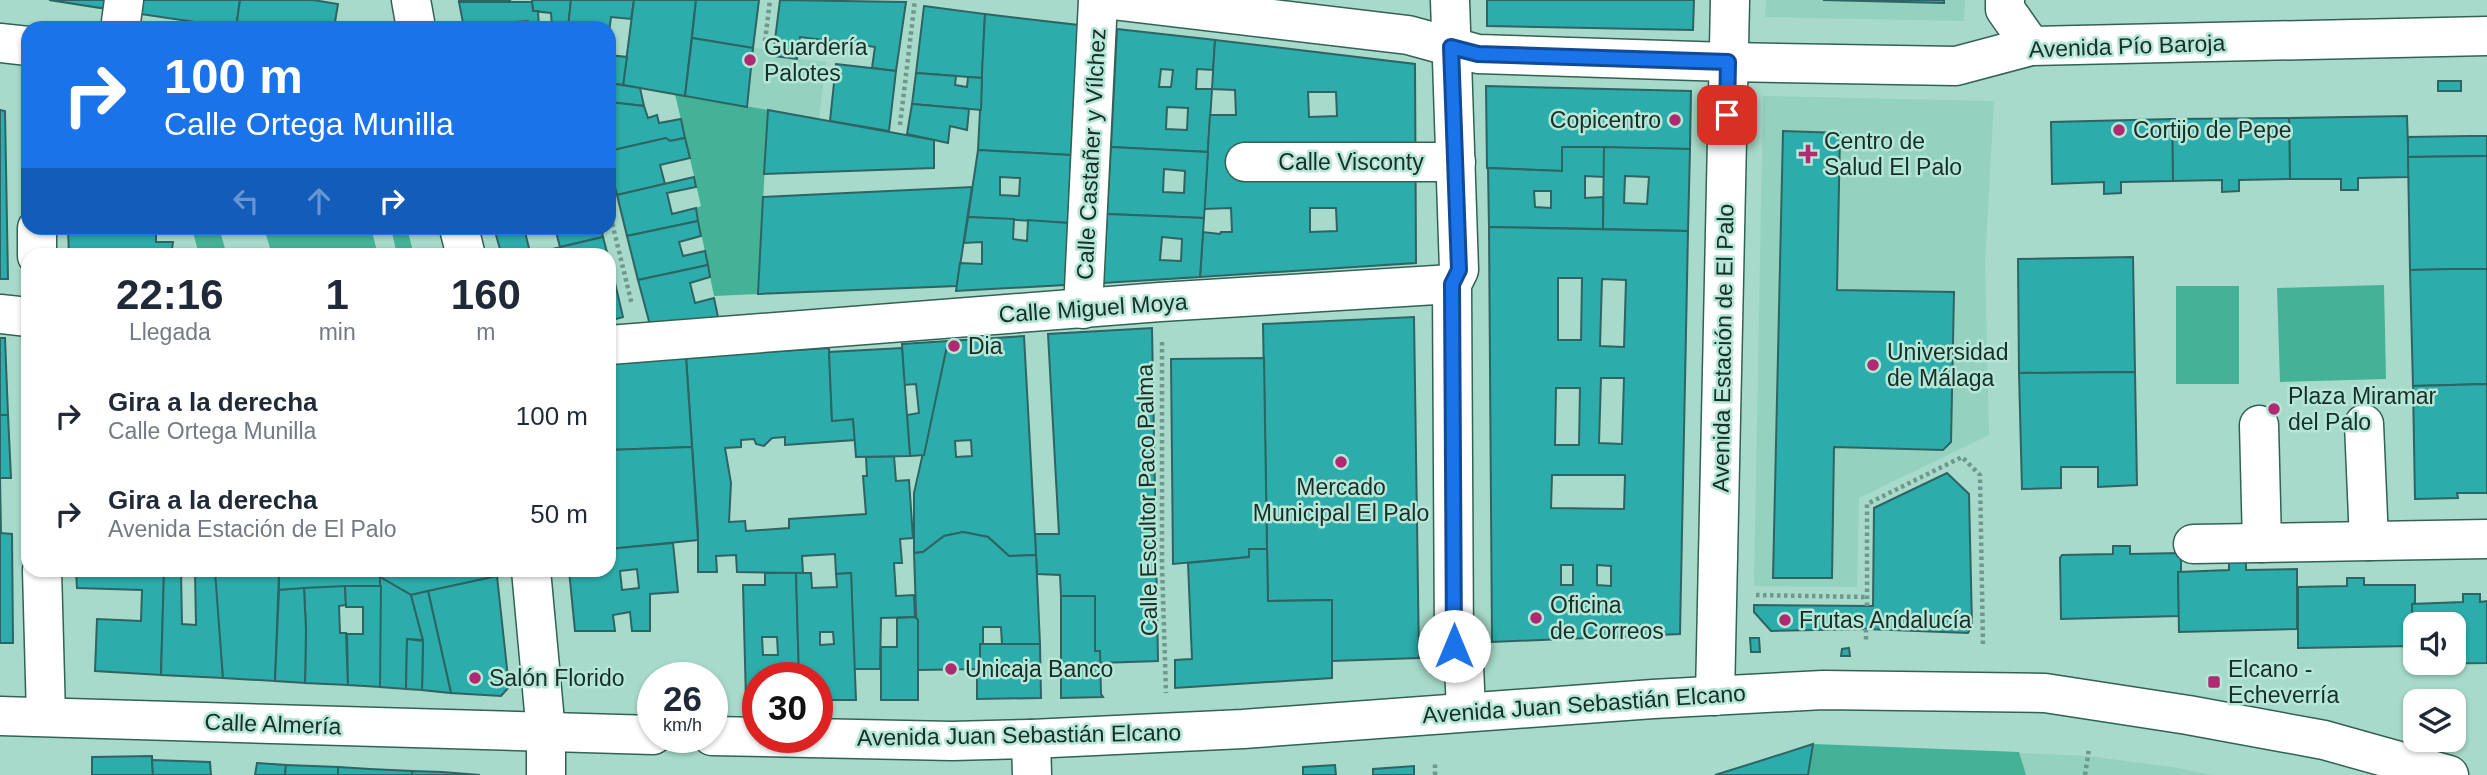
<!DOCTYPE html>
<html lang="es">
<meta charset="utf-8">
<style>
:root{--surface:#fff;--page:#f2f2f3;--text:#1f2937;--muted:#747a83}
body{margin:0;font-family:Arial,sans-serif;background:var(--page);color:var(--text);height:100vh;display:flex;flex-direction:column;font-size:26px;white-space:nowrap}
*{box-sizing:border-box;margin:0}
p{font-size:23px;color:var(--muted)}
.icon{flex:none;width:38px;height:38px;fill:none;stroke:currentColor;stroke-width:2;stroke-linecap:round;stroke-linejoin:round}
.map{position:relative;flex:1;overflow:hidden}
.side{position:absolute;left:21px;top:248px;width:595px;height:329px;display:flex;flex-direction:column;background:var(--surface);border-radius:21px;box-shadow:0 2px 5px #0004}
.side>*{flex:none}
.hud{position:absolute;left:21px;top:21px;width:595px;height:214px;border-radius:21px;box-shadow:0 2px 5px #0004;background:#1a73e8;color:#fff;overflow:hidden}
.fabs{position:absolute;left:2403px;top:612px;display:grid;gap:14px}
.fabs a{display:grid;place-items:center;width:63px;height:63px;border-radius:14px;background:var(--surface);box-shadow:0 2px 5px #0004;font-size:35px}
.speed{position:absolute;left:637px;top:662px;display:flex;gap:14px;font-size:35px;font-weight:700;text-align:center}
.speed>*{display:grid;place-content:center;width:91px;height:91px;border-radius:50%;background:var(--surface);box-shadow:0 2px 5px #0004;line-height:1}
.speed small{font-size:18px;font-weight:400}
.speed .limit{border:10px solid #d22;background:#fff;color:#111}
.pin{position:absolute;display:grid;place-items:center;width:60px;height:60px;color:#fff;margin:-30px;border-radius:14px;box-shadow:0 4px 10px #0006}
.me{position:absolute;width:77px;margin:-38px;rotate:0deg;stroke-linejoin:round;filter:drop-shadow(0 0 5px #0008)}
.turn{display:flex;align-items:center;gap:24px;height:147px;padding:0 28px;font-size:32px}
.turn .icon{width:91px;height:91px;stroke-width:2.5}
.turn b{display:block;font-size:49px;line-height:60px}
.lanes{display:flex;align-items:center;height:66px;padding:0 28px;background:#0003;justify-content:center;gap:35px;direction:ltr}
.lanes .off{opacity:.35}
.eta{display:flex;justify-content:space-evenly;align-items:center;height:119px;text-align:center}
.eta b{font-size:42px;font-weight:600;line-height:49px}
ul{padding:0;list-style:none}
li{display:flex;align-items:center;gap:21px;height:98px;padding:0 28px}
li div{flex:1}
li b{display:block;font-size:26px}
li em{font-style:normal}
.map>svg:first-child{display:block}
</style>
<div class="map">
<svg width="2487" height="775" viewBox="0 0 2487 775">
<rect width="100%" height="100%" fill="#a7daca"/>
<g fill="#94d1be">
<path d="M696,0h63l-6,48 11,1 1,6 3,1 58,6 -7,57 -134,-23z"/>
<path d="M1766,0h199l-1,21 -199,-4z"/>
<path d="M1763,96l231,5 -9,162 4,172 -130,63 -2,89 -103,-1z"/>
<path d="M1813,744l275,12 84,11 40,8h-404z"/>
</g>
<g fill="#44b296">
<path d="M675,94l93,16 -10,184 -44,2 -18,-88 5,-2z"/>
<path d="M192,228h27l8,27h-28z"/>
<path d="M264,228h107l6,23 -15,5 -90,-1z"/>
<path d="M391,228h16l7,27h-17z"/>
<path d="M2384,285l2,94 -106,3 -3,-94z"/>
<rect x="2176" y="286" width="63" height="98"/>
<path d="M1813,744l206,8 7,23h-218z"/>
</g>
<g fill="#2cacaa" stroke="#2e6463" stroke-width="2" fill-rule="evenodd">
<path d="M49,0h60l-2,9z"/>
<path d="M140,0h100l-4,28 -96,-14z"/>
<path d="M240,0h73l25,4 -4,24h-98z"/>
<path d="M459,0h51l1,3 -52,-1z"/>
<path d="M532,0h39l-3,28h-16l-1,-15 -18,-2z"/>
<path d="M571,0h63l-3,19 -20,-2 -2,16v-5h-41z"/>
<path d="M634,0h62l-11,96 -62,-11z"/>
<path d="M696,0h63l-6,48 -61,-10z"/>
<path d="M780,0l126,2 -10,69 -24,-3 3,-21 -26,-4 -49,-6 -3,22 -24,-3z"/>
<path d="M1487,0h207l-1,30 -206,-4z"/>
<path d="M1823,0h121v3z"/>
<path d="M459,2h73l1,9h5l1,17h-11v-7l-13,1 2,6h-53z"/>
<path d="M924,6l61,8 -3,64 -66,-5z"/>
<path d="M985,14l93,11 -7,130 -93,-5z"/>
<path d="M1117,29l98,11 -2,30 -16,-1 -1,20h16l-4,63 -97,-5zM1161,69l12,1 -2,17h-12zM1167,107l21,1 -1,22 -21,-1z"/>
<path d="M692,38l61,10 -6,59 -62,-11z"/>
<path d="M1215,40l200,24 1,199 -216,14 3,-45 17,2 1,-2h11l-1,-24 -27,1 6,-94h26l-1,-25 -23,-1zM1308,92h28l1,24 -28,1zM1310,208h26l1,23 -27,1z"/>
<path d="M609,55l18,2 -4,28 -14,-2z"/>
<path d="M836,64l60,7 -7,60 -59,-10z"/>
<path d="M916,73l40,3 -1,9 12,2 1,-10 14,1 -1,32 -69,-6z"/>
<rect x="2438" y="81" width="23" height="10"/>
<path d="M609,83l31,5 4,18 -35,-4z"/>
<path d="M1486,86l205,5 -1,58 -128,-2v24l-75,-3z"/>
<path d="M609,102l35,4 4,12 9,-3 2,8 22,-4 4,19 -15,3 -4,-3 -57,13z"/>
<path d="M912,104l57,5 -2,21 -17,-4 -2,17 -41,-9z"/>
<path d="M0,110l5,1 3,168h-8z"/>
<path d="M768,110l166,30v28l-170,6z"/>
<path d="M2407,116l2,61 -51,1v12h-17v-11h-51l-1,-61z"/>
<path d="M2289,118l1,61 -51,1v11l-17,1v-12l-49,1 -1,-62z"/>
<path d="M2172,119l1,62 -52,1v11l-17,1v-12l-52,2 -1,-62z"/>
<path d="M1783,131l57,2 -3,157 117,2 -3,150 -8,8 -109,-3 -2,131h-59z"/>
<path d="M2470,136h17v20l-79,1v-20z"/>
<path d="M666,138l4,3 15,-3 5,20 -30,7 5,19 -48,11 -8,-32v-12z"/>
<path d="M1111,147l97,5 -4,66 -97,-4zM1164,169l21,2 -1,22 -21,-1z"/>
<path d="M1562,147h42v30l-19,-1v22l18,-1v32l-114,-2 -1,-59 74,3zM1534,191h17v17l-16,-1z"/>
<path d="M1604,147l86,2 -2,82 -85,-2zM1625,176l24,1 -2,27 -23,-1z"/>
<path d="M978,150l93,5 -3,68 -100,-6zM1000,177l20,1 -1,18 -19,-1z"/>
<path d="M2485,156h2v113l-77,1 -2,-113z"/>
<path d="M694,177l2,10 -29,6 5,21 24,-6 2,13 -71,15 -10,-41z"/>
<path d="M972,187l-15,99 -199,8 5,-97z"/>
<path d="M1107,214l97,4 -4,59 -97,6zM1162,237l20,2 -1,22 -21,-1z"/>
<path d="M968,217l46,2 -1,20 14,2 1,-21 40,3 -3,62 -109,6 4,-28 22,1v-22l-18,1z"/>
<path d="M698,221l3,15 -22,6 4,14 22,-5 3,14 -70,15 -11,-44z"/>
<path d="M1489,227l199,4 -8,403 -188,8zM1558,278h24l-1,62h-23zM1602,279l24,1 -2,67 -24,-1zM1601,378h23l-2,66 -23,-1zM1556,388h24l-1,57h-24zM1552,475h73l-1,34 -73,-1zM1561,565h12v20h-12zM1597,565l14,1v20l-14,-1z"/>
<path d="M68,228h88v14h17l-2,14h-102z"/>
<path d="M494,228h30l7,28h-29z"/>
<path d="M555,228h46l2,9 -43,10z"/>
<path d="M603,237l5,19h-77v-2z"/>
<path d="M2133,257l2,115 -116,1 -1,-114z"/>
<path d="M609,261l6,22 -6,2z"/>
<path d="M708,265l2,12 -20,6 5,20 19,-5 4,19 -68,8 -12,-45z"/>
<path d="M2450,269h37v115l-74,2 -3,-116z"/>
<path d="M615,283l8,34 -14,4v-36z"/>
<path d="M1414,317l5,341 -87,3v-61l-64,1 -5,-277z"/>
<path d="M1152,328l6,333 -58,2v-12h-5v-55h-34l-1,-21 -23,-1 -2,-40h24l-11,-200z"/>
<path d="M1024,336l12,219 -27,1 -21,-19 -25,-5 -19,4 -21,16 -9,1v-60l34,-152zM971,440l1,16 -16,1 -1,-16z"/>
<path d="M0,338h5l3,77h-8z"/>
<path d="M948,341l-24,114 -14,1 -3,-41 12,-2 -3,-29 -12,1 -2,-41z"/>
<path d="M829,348l3,73 21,-2 2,21 -70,5v-8l-13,1 -8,8 -8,-2 -2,-5 -13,1v7l-16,1 6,35 -2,39 16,-1 1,10 43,-3v-9l77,-5 -3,-38h4l-1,-19 28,-1 2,25 13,-1 4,58 -13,1 2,24h-8l2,33 18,-1 1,22 -34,1 -1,51h-26l-3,-96 -15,1 -1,-20 -33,2 1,17 -66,-1 -1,-17 -20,1 1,16h-19v-41l-12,-174z"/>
<path d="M902,348l8,108 -54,1 -3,-38 -21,2 -3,-69z"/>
<path d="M686,357l6,90 -83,3v-89z"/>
<path d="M1264,358l3,191h-18v8l-76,7 -2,-205z"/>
<path d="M2135,372l2,113 -39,2v-20h-37v21l-39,1 -3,-116z"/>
<path d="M2487,384v109h-30l1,5 -43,1 -2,-113z"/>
<path d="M0,415h8l3,63h-11z"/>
<path d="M692,447l6,93 -89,9v-99z"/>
<path d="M1947,473l22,21 3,132 -4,7 -102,-4 -95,2 -17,-19v-7l119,1 1,-98z"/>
<path d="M0,478l1,55h-1z"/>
<path d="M963,532l25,5 21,19 27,-1 4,89h-38l-1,-17h-18v17h-3v25l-62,1 -4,-117 9,-1 21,-16z"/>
<path d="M0,533l12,1 1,109h-13z"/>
<path d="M673,543l5,49 -28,2v37h-18l-2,-19 -17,3 2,16h-40l-6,-61h40v-21zM637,569l2,19 -17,2 -2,-19z"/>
<path d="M2113,546h17v8l51,-1v19h-3l1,44 -118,3 -1,-61 2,-3 51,-1z"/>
<path d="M1249,549h18l1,52 64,-1v78l-157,10v-28l17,-1 -4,-96 61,-6z"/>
<path d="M2229,562h17v8l51,-1v60l-118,3 -1,-60 51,-2z"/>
<path d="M280,570h99v3l-100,-1z"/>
<path d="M379,570h117l1,6 -86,19 -31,-18 1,9 -102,4v-18l100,1z"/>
<path d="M76,571h88l-3,104 -66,-4 2,-52 44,2 1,-31 -65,-2z"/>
<path d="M164,571l17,1 1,52 14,1 -1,-53 21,1 7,105 -62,-3z"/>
<path d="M215,571l64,1 -4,109 -52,-3z"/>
<path d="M765,573h31l3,104h-41v24h-12l-3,-116h22zM762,637h15l1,18h-15z"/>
<path d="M796,573h15l1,15 25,-1 -1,-13 15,-1 5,127h-39v-23h-18zM820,632h13l1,12 -14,1z"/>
<path d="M497,576l12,111 -8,9 -50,-3 -23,-102z"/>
<path d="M380,577l31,18 12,45 -16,-1 -1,50 -26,-2z"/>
<path d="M2347,578h17v7h51v18l-3,1 1,42 -115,2v-61l49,-1z"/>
<path d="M345,586l1,19 -7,1 1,27h6l2,52 -43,-2 1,-53 -2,-42z"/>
<path d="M345,586h36l-1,101 -32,-2 -1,-51h16v-27h-17z"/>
<path d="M304,588l2,42 -1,53 -30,-2 4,-91z"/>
<path d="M428,591l23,102 -29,-3 1,-50 -12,-45z"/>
<path d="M2463,594h17v8l7,-1v62l-74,1 -1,-60 51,-2zM2415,625h39v38h-39z"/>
<path d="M1061,596h34v55h5l1,43 2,3 -42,1z"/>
<path d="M915,617l3,3v80h-37v-53h16v-29z"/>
<path d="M1750,638h9l1,14h-9z"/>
<path d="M407,639l16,2 -1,49 -16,-1z"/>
<path d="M980,644h60l1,54 -64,1v-30h3z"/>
<path d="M1849,648l1,8h-9l1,-7z"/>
<path d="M1813,744l-5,31h-93l48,-15z"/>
<path d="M152,756l1,19h-61v-18z"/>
<path d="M152,760l58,2 1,13h-58z"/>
<path d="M257,763l29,2 -1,10h-30z"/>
<path d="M286,765l52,2v8h-53z"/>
<path d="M1335,765l1,10h-33v-8z"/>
<path d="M1414,766v9h-41v-6z"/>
<path d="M338,767l32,2 42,2v4h-74z"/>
<path d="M412,771l30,1 38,3h-68z"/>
</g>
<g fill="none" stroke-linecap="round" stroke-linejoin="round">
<g stroke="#326255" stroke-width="41">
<g id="minor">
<path d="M411,0l5,28"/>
<path d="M1112,0l296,35 70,19 250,8 228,4 75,-20 456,-10"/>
<path d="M1450,0l9,270 -7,14 2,362 10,19 2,46"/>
<path d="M2005,0v9l26,37"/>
<path d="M121,22l3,-22"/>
<path d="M0,43l28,3"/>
<path d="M1245,162h211"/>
<path d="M37,228v28"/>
<path d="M459,228l7,28"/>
<path d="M1083,309l15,-309"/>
<path d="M0,314l28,3"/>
<path d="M609,345l551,-43 292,-18"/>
<path d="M2364,424l5,117"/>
<path d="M2259,425l3,118"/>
<path d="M2193,544l294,-5"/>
<path d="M42,570l4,146"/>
<path d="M531,570l15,163v42"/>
<path d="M1715,696l15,-696"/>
<path d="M1031,739l1,36"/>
</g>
</g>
<g stroke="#326255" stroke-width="41">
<g id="major">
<path d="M0,716l653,19"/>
<path d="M712,736l240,5 79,-2 212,-10 410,-30 170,-9 222,3 143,22 136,25 125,35"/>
</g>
</g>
<g stroke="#70978b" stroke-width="4.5" stroke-dasharray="3.5 3.5" stroke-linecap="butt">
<path d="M765,41l5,-41"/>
<path d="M900,125l15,-125"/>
<path d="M609,210l23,95"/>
<path d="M1162,342v222l4,129"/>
<path d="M1756,595l111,2"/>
<path d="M1867,606v-102l95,-47 18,18 3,172"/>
<path d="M1866,629v11"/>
<path d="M1435,775v-13"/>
<path d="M2085,775l4,-26"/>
</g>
<use href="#minor" stroke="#fff" stroke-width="38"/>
<use href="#major" stroke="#fff" stroke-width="38"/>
</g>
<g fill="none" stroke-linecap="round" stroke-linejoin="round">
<g stroke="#114b97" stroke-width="18">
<path id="route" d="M1454,646l-2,-362 7,-14 -8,-223 27,7 250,8 -1,53"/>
</g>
<use href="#route" stroke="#1a73e8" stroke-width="12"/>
</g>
<g fill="#af2a70" stroke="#b4e7d7" stroke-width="2.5">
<circle cx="750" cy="60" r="7"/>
<circle cx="1675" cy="120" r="7"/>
<circle cx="2119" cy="130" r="7"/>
<path d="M1804.5 143.5h7v7h7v7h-7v7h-7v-7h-7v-7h7z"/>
<circle cx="954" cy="346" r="7"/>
<circle cx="1873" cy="365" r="7"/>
<circle cx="2274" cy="409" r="7"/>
<circle cx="1341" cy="462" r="7"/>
<circle cx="1536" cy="618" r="7"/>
<circle cx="1785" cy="620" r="7"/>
<circle cx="951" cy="669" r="7"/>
<circle cx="475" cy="678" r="7"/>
<rect x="2207" y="675" width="14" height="14" rx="3.5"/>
</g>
<g text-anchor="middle" stroke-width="5" stroke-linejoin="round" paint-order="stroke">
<g font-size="23" fill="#1a2e28" stroke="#b4e7d7">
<text transform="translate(2127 46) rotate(-2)" y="8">Avenida Pío Baroja</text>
<text transform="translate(1091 154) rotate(-87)" y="8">Calle Castañer y Vílchez</text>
<text x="1351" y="170">Calle Visconty</text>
<text transform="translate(1093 308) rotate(-4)" y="8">Calle Miguel Moya</text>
<text transform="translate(1723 348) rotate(-89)" y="8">Avenida Estación de El Palo</text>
<text transform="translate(1147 500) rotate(-91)" y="8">Calle Escultor Paco Palma</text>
<text transform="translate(1584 704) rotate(-4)" y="8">Avenida Juan Sebastián Elcano</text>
<text transform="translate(273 724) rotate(2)" y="8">Calle Almería</text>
<text transform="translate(1019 735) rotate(-1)" y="8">Avenida Juan Sebastián Elcano</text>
</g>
<g font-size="23" fill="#1a2e28" stroke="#b4e7d7" text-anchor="start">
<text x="764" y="55">Guardería<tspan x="764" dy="26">Palotes</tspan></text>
<text x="1661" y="128" text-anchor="end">Copicentro</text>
<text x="2133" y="138">Cortijo de Pepe</text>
<text x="1824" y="149">Centro de<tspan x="1824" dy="26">Salud El Palo</tspan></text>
<text x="968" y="354">Dia</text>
<text x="1887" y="360">Universidad<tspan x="1887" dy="26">de Málaga</tspan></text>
<text x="2288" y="404">Plaza Miramar<tspan x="2288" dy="26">del Palo</tspan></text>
<text x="1341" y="495" text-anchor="middle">Mercado<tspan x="1341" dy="26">Municipal El Palo</tspan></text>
<text x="1550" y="613">Oficina<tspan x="1550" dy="26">de Correos</tspan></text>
<text x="1799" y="628">Frutas Andalucía</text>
<text x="965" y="677">Unicaja Banco</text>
<text x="2228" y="677">Elcano -<tspan x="2228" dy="26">Echeverría</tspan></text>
<text x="489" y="686">Salón Florido</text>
</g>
</g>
</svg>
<div class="fabs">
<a><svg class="icon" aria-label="sound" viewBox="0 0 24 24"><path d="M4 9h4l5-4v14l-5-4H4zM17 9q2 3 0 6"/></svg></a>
<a><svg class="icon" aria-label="layers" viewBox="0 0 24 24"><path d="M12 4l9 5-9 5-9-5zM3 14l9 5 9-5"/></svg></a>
</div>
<div class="speed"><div>26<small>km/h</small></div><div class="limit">30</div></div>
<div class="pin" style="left:1727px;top:115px;background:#d93025"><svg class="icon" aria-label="arrive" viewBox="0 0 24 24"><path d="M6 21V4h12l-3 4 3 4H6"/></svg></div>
<svg class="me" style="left:1454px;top:646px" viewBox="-20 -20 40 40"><circle r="19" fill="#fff"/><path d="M0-13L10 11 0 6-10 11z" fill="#1a73e8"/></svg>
<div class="hud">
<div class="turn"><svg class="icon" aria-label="right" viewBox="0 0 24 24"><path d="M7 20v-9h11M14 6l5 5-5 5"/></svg><div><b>100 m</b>Calle Ortega Munilla</div></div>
<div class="lanes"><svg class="icon off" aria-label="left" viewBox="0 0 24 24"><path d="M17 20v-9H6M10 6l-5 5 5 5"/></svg><svg class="icon off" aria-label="ahead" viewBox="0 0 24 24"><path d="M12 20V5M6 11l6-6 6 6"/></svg><svg class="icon" aria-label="right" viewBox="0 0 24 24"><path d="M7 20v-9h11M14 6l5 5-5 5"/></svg></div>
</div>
<section class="side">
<div class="eta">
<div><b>22:16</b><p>Llegada</p></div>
<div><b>1</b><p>min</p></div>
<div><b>160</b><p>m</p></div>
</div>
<ul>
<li><svg class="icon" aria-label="right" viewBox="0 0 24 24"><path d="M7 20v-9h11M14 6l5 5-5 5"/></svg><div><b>Gira a la derecha</b><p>Calle Ortega Munilla</p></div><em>100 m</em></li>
<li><svg class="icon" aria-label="right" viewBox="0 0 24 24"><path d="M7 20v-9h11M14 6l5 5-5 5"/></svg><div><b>Gira a la derecha</b><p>Avenida Estación de El Palo</p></div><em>50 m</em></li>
</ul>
</section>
</div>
